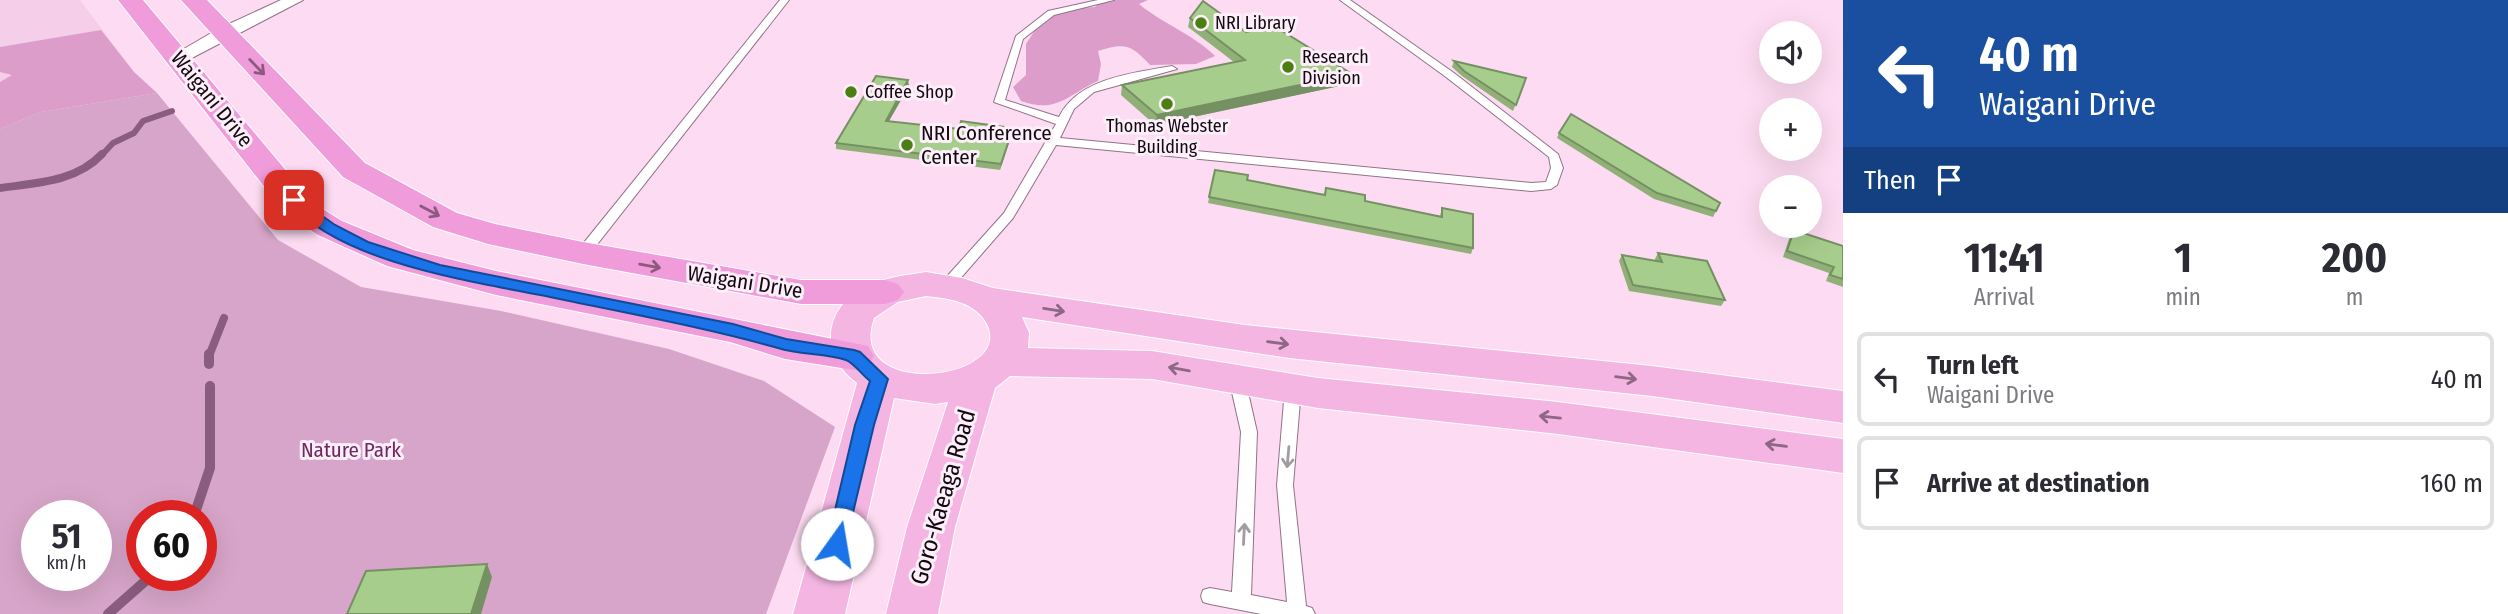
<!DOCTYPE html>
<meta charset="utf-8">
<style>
:root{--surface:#fff;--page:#f7f7f7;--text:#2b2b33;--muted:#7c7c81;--line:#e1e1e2}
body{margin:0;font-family:"Fira Sans Condensed",sans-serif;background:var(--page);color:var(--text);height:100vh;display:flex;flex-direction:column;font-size:26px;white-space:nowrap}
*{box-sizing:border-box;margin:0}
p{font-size:23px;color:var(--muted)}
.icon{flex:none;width:38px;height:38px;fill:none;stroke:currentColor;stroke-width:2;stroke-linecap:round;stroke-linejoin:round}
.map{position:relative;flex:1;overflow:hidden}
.sheet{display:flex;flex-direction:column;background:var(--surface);width:665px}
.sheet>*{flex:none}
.banner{background:#1a4fa0;color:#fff;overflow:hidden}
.controls{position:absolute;left:1759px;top:21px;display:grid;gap:14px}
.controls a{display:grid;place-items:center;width:63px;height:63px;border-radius:50%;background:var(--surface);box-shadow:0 7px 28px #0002;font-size:35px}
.speed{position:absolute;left:21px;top:500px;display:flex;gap:14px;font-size:35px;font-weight:700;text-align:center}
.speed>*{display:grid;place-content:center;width:91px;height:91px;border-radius:50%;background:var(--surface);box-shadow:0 7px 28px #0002;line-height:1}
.speed small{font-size:18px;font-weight:400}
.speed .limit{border:10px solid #d22;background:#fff;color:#111}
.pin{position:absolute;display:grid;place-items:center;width:60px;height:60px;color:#fff;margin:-30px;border-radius:14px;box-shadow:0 4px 10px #0006}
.me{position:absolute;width:77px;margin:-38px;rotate:13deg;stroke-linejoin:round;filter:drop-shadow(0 0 5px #0008)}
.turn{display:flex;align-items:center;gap:24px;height:147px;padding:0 21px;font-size:32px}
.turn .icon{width:91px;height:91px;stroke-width:2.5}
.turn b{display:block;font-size:49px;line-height:60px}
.then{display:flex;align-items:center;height:66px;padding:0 21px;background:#0003;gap:14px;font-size:26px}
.eta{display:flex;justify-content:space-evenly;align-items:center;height:119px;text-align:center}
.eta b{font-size:42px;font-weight:700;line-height:49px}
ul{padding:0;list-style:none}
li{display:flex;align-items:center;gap:21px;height:94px;margin:0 14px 10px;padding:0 7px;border:4px solid var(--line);border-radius:10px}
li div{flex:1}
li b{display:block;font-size:26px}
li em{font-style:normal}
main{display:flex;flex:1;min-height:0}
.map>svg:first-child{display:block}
</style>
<main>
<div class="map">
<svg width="1843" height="614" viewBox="0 0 1843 614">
<rect width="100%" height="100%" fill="#fddbf2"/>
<path fill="#f5ceea" d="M0,0h80l54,72 23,21 -116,19 -41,17z"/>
<path fill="#d7a5c9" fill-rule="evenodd" d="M157,93l121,147 83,47 140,24 168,38 95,32 71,46 -69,187h-766v-485l41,-17zM37,516h59v60h-59zM142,516h59v60h-59z"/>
<g fill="#dd9dcb">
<path d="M1100,0h48l-9,4c24,20 54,30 76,52l-19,8 -46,1c-18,-20 -25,-23 -52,-14l3,13 -3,17c-31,14 -41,33 -77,20l-8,-14 13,-12v-31l22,-34 47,-3z"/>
<path d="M101,30l33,42 23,21 -116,19 -41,17v-47l12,-7 -12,-3v-25z"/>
</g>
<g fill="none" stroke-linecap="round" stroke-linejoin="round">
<path stroke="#8a5c7e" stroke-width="6" d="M101,156l12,-13 21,-10 9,-12 29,-10"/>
<g stroke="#8a5c7e" stroke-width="8">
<path d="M0,188c36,-5 76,-6 102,-34"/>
<path d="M209,356l15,-38"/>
</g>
<g stroke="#8a5c7e" stroke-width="10">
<path d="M209,364v-10"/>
<path d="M194,516l16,-48v-82"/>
<path d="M108,614l43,-38"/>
</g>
<g stroke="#907387" stroke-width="2">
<g id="service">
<path d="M780,0h9l-201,256h-10l-2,-3 2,-3z"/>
<path d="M1098,0h16l-60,15 -31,24 -18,61 54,17c19,-39 74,-44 113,-51l5,3 -83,23 -20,17 -14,29 471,45 15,-1 5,-14 -2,-11 -103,-80 -106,-77h10l104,73 104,81 5,14 -6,17 -6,4 -20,2 -475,-46 -43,73 -61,70h-10l-2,-3 2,-3 62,-69 52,-89 -62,-22 22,-66 32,-25z"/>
<path d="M1237,374l5,1 3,4 12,53 -6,163 36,7 -10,-117 8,-96 3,-4h10l3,4 -8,96 13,121 6,2 3,6h-54l-51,-10 -7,-2 -2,-6 2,-6 7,-2 22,4 9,-160 -12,-53 3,-4z"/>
</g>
</g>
<g stroke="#907387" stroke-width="2">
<path id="minor" d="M281,0h22l-117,61h-14l-2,-4 48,-28z"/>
</g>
<g stroke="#fff" stroke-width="2">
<path id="primary" d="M926,272l36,6 31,10 252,37 407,41 191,25v32l-191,-27 -363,-38 -267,-41 7,16 -1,15 124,3 166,27 240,24 285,37v34l-285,-39 -240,-26 -166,-29 -142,-3 -15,12 -40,139 -17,87h-52l21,-87 41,-125 -13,2 -41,-6 -49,216h-52l64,-231c-36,-26 -35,-72 5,-94 19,-11 43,-14 64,-17zM926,296c22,2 50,6 61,28 29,58 -143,77 -113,-6l24,-16z"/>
</g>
<g stroke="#fff" stroke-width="2">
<g id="trunk">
<path d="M118,0h25l151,180 24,26 24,15 71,29 83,21 372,75 6,10 -6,10 -14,4 -69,-11 -55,-17 -234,-47 -109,-29 -69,-31 -24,-15 -24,-26z"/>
<path d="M181,0h26l158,163 92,50 38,11 88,18 218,38h84l13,4 6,8 -6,8 -13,4h-84l-218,-40 -95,-20 -55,-17 -90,-50z"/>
</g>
</g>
<use href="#service" fill="#fff" fill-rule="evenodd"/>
<use href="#minor" fill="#fff" fill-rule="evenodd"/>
<use href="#primary" fill="#f4b5e3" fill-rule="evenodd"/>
<use href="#trunk" fill="#f09cda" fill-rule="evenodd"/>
</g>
<g fill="#90b078">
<path d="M1190,18l56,14 106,42 -3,10 -194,41 -34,-30 1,-10 112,-23 -46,-35z"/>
<path d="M1454,61l72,17 -13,33 -51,-35 -10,-9z"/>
<path d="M909,86l-20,35 70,8 53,4 -12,37 -164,-21v-6z"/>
<path d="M1559,133l157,78 -3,6 -59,-18 -97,-61z"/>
<path d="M1215,170l32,10 77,15 2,-7 39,13 75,15 2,-8 31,40 -2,6 -263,-51z"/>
<path d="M1794,230l49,16v41l-17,-6 3,-8 -46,-16 7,-21z"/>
<path d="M1658,253l67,47 -4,6 -92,-15 -10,-30 3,-6 33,6v-2z"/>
</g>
<g fill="#759062">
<path d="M1352,74l-3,10 -194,41 2,-10z"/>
<path d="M908,80l1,6 -23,40v-5z"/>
<path d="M1013,128l-1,5 -12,37 1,-6z"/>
<path d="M487,564l5,13 -11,37h-10z"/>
</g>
<g fill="#a7cd8c" stroke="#759062" stroke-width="2">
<path d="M1203,1l43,31 28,-6 78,48 -195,41 -35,-30 123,-25 -55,-42z"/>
<path d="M1454,61l72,17 -10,27 -52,-34z"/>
<path d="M876,76l32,4 -22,41 73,8 2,-8 52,7 -12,36 -165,-21z"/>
<path d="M1571,114l149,89 -4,8 -59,-18 -98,-60z"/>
<path d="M1215,170l33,5 -1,5 78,15 1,-7 39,7v6l77,16v-9l31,6v34l-264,-51z"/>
<path d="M1794,230l49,16v33l-13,-4 4,-8 -47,-16z"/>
<path d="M1658,253l49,8 18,39 -92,-15 -11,-30 40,7z"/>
<path d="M487,564l-16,50h-124l19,-43z"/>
</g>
<defs><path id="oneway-shaft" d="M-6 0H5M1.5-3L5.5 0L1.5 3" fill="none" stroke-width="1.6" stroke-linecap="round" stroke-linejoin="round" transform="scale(1.75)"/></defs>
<g stroke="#8c597f">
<use href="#oneway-shaft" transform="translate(257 67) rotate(46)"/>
<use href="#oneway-shaft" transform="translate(430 211) rotate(28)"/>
<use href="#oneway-shaft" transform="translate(650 266) rotate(10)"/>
</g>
<g stroke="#8e6784">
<use href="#oneway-shaft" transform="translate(1054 310) rotate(9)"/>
<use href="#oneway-shaft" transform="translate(1278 343) rotate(7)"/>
<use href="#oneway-shaft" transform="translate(1179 369) rotate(-170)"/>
<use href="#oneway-shaft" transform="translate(1626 378) rotate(7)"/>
<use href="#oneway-shaft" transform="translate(1550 417) rotate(-174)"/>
<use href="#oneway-shaft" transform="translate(1776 445) rotate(-172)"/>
</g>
<g stroke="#a09c9f">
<use href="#oneway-shaft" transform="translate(1288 457) rotate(95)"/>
<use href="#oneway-shaft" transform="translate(1244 534) rotate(-87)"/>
</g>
<path fill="#1a73e8" stroke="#114b97" stroke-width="2" d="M294,196l41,29 33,17 72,23 293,59 53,15 68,11 6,2 28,27 -14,46 -30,125 -7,2 -7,-2 -3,-6 28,-119 15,-44c-8,-6 -16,-18 -24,-21 -21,-7 -46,-5 -68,-12 -75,-21 -152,-35 -228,-51 -79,-16 -205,-33 -261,-94v-6z"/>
<g fill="#4c7f13" stroke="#fdeff9" stroke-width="2.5">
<circle cx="1201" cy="23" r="7"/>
<circle cx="1288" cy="67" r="7"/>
<circle cx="851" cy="92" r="7"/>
<circle cx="1167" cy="104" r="7"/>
<circle cx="907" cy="145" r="7"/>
</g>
<g text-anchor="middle" stroke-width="6" stroke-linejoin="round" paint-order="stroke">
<g font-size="18" fill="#12080f" stroke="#fdeff9" text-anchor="start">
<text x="1215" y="29">NRI Library</text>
<text x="1302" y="63">Research<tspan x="1302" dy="21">Division</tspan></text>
<text x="865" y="98">Coffee Shop</text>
<text x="1167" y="132" text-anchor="middle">Thomas Webster<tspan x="1167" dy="21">Building</tspan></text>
</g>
<g font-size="21" fill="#12080f" stroke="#fdeff9">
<text transform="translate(212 99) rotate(51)" y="7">Waigani Drive</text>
<text transform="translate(745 282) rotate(9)" y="7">Waigani Drive</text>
</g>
<g font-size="21" fill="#12080f" stroke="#fdeff9" text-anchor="start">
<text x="921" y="140">NRI Conference<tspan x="921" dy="24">Center</tspan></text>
</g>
<g font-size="21" fill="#712761" stroke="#fdeff9">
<text x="351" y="457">Nature Park</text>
</g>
<g font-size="24" fill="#12080f" stroke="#fdeff9">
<text transform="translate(943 497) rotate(-74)" y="8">Goro-Kaeaga Road</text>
</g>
</g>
</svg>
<div class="controls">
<a><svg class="icon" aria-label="sound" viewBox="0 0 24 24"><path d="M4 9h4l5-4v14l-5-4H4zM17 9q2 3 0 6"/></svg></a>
<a>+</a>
<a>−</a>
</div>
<div class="speed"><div>51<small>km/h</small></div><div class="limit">60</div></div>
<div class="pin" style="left:294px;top:200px;background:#d93025"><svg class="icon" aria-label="arrive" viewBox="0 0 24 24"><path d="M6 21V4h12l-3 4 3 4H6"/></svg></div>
<svg class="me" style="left:837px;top:544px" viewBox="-20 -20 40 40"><circle r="19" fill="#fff"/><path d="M0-13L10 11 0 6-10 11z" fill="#1a73e8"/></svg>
</div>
<section class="sheet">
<div class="banner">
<div class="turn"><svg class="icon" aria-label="left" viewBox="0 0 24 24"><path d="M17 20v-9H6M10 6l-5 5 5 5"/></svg><div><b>40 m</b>Waigani Drive</div></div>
<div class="then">Then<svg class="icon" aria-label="arrive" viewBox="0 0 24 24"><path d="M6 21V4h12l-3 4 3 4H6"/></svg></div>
</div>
<div class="eta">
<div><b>11:41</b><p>Arrival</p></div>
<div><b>1</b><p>min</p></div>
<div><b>200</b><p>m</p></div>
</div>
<ul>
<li><svg class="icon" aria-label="left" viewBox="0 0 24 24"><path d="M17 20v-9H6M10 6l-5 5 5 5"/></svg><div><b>Turn left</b><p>Waigani Drive</p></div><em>40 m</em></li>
<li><svg class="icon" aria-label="arrive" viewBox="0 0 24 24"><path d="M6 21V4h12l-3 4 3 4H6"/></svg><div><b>Arrive at destination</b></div><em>160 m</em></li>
</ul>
</section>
</main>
